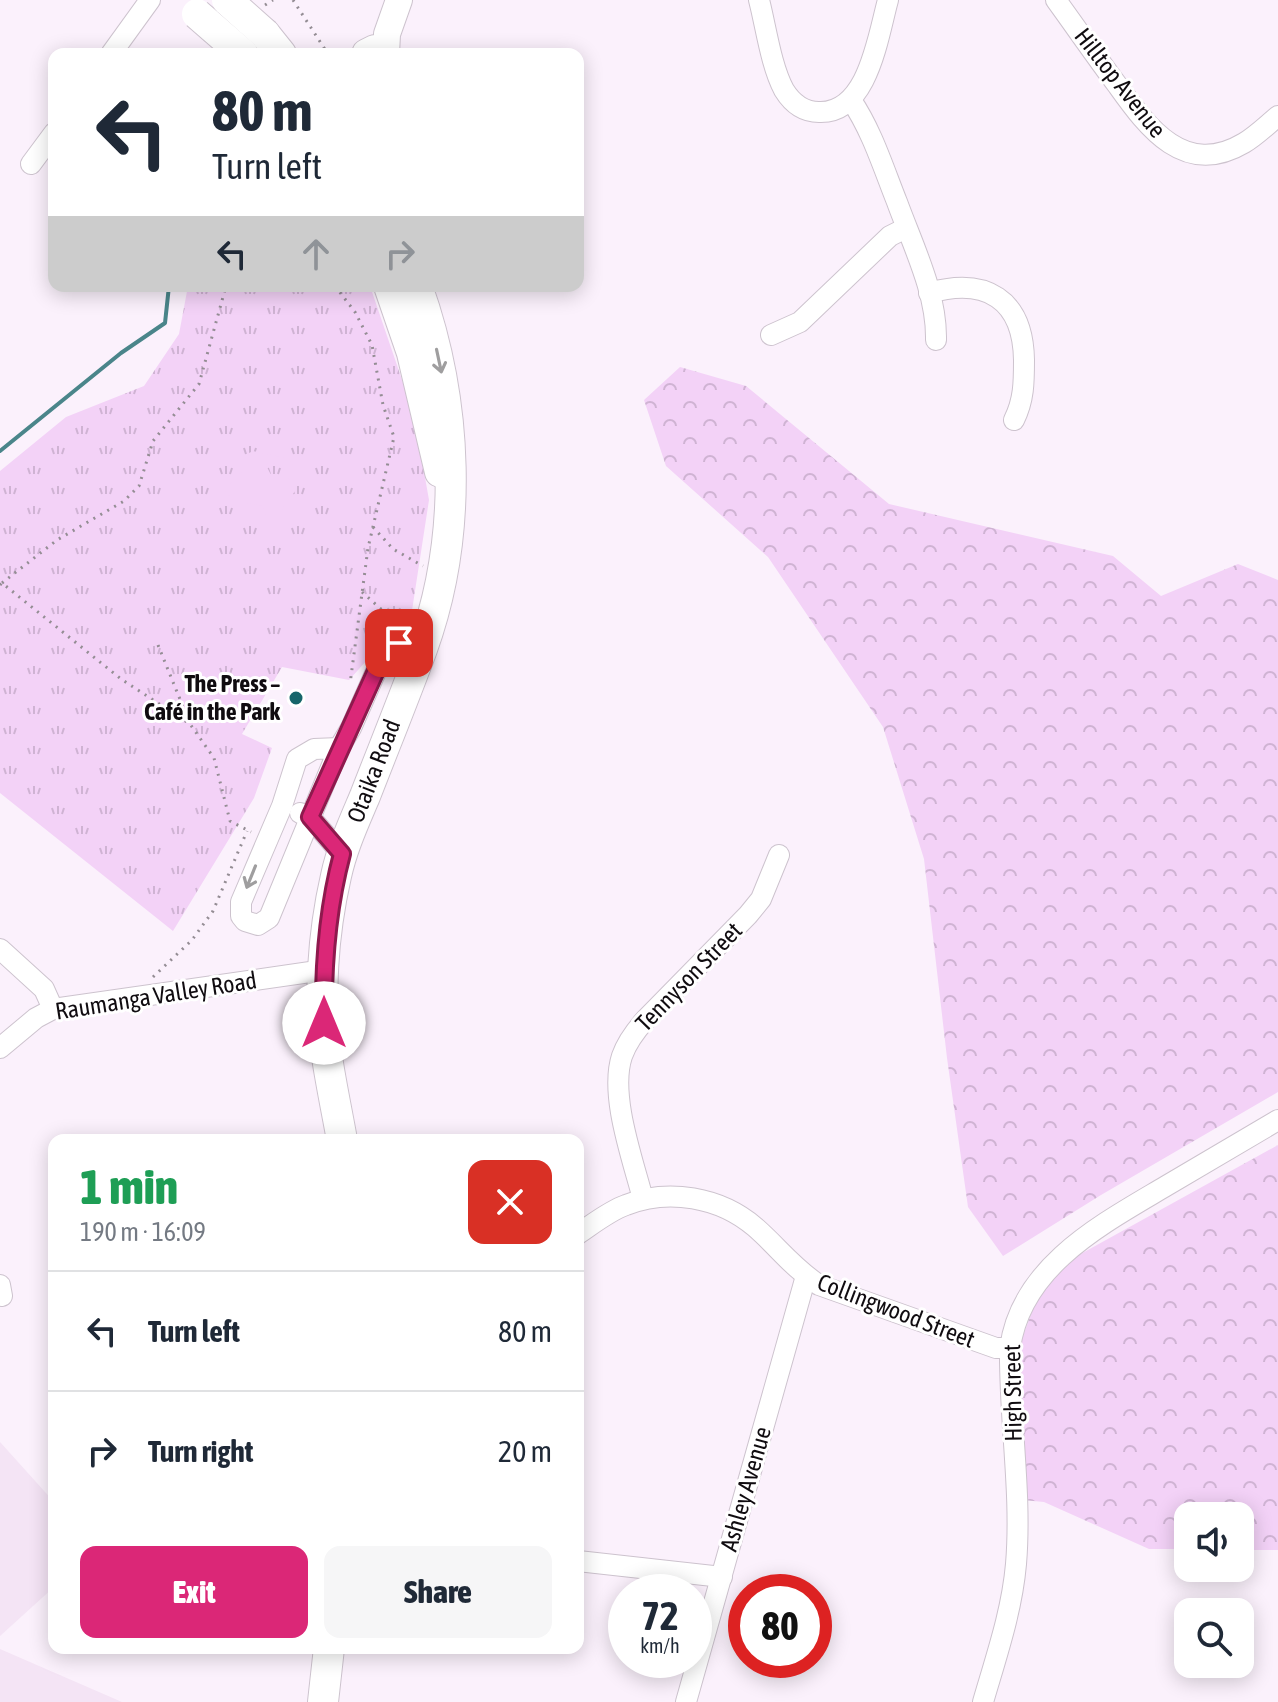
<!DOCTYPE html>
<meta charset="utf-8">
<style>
:root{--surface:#fff;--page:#f6f6f7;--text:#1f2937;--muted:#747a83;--line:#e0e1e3;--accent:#db2777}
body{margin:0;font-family:"Asap Condensed",sans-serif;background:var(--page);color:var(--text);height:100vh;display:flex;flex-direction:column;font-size:30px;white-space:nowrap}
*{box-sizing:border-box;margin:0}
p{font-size:26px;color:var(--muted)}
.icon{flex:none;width:44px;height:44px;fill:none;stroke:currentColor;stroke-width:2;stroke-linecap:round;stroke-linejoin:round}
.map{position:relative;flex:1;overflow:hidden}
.panel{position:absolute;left:48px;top:1134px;width:536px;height:520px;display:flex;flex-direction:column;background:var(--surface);border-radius:16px;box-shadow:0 4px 20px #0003}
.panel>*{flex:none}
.guide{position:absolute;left:48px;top:48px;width:536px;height:244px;border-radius:16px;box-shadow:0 4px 20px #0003;background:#fff;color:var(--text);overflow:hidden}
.fabs{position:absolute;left:1174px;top:1502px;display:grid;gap:16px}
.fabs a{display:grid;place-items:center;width:80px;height:80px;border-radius:16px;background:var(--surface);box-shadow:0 4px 20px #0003;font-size:40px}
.speed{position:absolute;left:608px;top:1574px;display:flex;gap:16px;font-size:40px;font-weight:700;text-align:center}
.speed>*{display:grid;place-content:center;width:104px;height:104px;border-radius:50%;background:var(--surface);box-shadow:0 4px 20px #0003;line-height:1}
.speed small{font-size:20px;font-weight:400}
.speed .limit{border:12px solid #d22;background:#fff;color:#111}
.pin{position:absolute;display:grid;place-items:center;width:68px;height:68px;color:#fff;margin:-34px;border-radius:16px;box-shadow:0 4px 12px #0006}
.me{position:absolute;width:88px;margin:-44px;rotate:0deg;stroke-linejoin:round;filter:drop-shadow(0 0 6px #0008)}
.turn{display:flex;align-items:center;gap:28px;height:168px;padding:0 32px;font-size:36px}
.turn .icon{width:104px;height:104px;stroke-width:2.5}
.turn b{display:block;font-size:56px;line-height:68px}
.lanes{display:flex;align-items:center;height:76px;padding:0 32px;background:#0003;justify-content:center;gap:40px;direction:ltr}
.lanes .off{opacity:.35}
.round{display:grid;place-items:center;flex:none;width:84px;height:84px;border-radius:16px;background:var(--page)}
.summary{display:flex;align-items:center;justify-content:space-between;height:136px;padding:0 32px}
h1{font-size:48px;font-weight:800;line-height:60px;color:#1e9e55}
.cta{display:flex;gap:16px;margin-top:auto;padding:16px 32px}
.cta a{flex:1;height:92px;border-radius:16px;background:var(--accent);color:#fff;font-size:32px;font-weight:800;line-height:92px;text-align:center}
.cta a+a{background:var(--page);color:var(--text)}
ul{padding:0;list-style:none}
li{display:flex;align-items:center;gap:24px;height:120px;padding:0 32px;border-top:2px solid var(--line)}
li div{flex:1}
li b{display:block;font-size:30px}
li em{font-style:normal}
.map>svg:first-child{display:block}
</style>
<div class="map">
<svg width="1278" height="1702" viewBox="0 0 1278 1702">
<defs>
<pattern id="grass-tufts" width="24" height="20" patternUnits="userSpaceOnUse" patternTransform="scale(2)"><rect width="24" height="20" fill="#f3d2f7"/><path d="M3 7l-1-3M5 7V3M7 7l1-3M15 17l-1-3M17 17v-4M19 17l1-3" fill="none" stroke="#cfb3d3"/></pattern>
<pattern id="forest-crowns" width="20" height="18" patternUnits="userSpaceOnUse" patternTransform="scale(2)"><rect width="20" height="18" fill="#f3d2f7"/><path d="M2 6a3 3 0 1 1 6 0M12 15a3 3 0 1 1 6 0" fill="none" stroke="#cfb3d3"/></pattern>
</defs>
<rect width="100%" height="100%" fill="#fbf1fc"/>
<g fill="#f4e4f5">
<path d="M0,1442l54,60v85l-54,49z"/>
<path d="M0,1649l122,53h-122z"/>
</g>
<path fill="url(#grass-tufts)" d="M188,286h182l44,129 15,85 -18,117 -28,13 -15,29 -19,21 -67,-13 -40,67 30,14 -18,50 -81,133 -173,-138v-322l66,-54 78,-31 35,-52z"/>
<g fill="url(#forest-crowns)">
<path d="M680,367l66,19 143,118 224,52 48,40 77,-32 40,16v512l-177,103 -98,61 -35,-49 -21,-149 -23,-199 -41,-132 -115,-170 -102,-91 -22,-66z"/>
<path d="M1278,1145v405h-38v-34h-52v33h-39l-105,-47 -21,-2 -3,-156 21,-57 36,-31z"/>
</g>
<path fill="#f3d2f7" d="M253,451l36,8 4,6 -2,6h-7l-5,-6 -10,-3 -3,3 8,16 13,-3 8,3c4,16 -11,16 -15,35l-9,3 -4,-2 -5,-11 -29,-6 -8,-9 1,-4c12,-10 21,-18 23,-34z"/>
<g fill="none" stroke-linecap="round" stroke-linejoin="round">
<path stroke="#4a858a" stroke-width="4" d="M0,451l121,-98 44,-30 4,-37"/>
<g stroke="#cdc3ce" stroke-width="22">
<g id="minor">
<path d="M759,0c7,27 12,66 25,90 8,13 19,22 35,22 49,2 59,-76 69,-112"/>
<path d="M1056,0c21,29 41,58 62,86 30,42 67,92 126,57 12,-7 23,-18 34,-27"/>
<path d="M111,54l39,-54"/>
<path d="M851,100c21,31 32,67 46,102 16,44 40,91 39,138"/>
<path d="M31,164l23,-31"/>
<path d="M929,293c57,-16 94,6 95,67 0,22 0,40 -10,60"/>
<path d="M771,335l29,-13 90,-86 16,-8"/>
<path d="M339,748l-25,1 -17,10 -15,47 -41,96v14l4,5 13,4 11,-7 70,-170 12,-20 33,-75c11,-13 23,-9 39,-7"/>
<path d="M300,813l10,4 32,37"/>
<path d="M0,949l44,40 9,20"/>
<path d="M0,1048l36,-30 17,-9 271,-39"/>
<path d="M643,1199c-10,-39 -34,-104 -21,-143 5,-14 14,-26 24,-37l102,-104 13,-16 18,-44"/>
<path d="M578,1234c15,-10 31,-23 48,-29 42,-17 94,-8 129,22 23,20 37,40 64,58l177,63h14"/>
<path d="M0,1285l2,11"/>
<path d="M578,1561l144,16"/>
<path d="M686,1702l120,-426"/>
<path d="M983,1702c13,-45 29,-91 33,-138 6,-71 -7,-144 -6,-216 11,-82 92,-124 156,-162 38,-22 75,-44 112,-66"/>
</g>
</g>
<g stroke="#cdc3ce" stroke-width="28">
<path id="major" d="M386,54l1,-20 12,-34"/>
</g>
<g stroke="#cdc3ce" stroke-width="32">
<g id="highway">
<path d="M265,34l16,20"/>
<path d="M367,54l8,-4"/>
<path d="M389,286l23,67 28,119"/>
<path d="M342,1140c-5,-28 -11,-56 -15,-83 -9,-59 -4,-124 9,-181 6,-28 18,-54 29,-80 19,-49 39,-98 57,-147 42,-116 36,-248 -5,-363"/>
<path d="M323,1702l6,-54"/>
</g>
</g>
<g stroke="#948d94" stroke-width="3" stroke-dasharray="2 6" stroke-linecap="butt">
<path d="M293,0l35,54"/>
<path d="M265,5l8,-5"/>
<path d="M335,286l20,26 17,33 11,60 11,32 -26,111 -18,136"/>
<path d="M373,527l20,22 30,17"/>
<path d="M2,583l55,-43 67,-39 15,-15 14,-45 46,-57 27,-98"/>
<path d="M0,585l2,-2 119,96 69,45 24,34 16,63 21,11"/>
<path d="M362,592l39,35"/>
<path d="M158,645l32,79"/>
<path d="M153,977l39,-37 21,-29 34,-80"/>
</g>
<use href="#minor" stroke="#fff" stroke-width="20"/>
<use href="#major" stroke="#fff" stroke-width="26"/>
<use href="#highway" stroke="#fff" stroke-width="30"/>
<g stroke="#cdc3ce" stroke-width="32" stroke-linecap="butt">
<g id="highway-bridge">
<path d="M227,0l38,34"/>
<path d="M197,14l46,40"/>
</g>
</g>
<use href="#highway-bridge" stroke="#fff" stroke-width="30"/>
</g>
<defs><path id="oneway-shaft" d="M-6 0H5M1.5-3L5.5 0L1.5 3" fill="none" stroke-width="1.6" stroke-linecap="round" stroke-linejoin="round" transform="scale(2)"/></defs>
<g stroke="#9f9e9f">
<use href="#oneway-shaft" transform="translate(439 361) rotate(78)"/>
<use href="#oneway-shaft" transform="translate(251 877) rotate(112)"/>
</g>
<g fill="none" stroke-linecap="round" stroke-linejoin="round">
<g stroke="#8e194d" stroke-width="20">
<path id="route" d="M324,1023c-1,-57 3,-113 18,-169l-32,-37 74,-164 9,-8 6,-2"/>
</g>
<use href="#route" stroke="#db2777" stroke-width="14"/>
</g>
<circle fill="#16656a" stroke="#fff" stroke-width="3" cx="296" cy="698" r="8"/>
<g text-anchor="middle" stroke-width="6" stroke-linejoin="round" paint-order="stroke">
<g font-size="24" fill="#100c10" stroke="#fff">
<text transform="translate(1120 83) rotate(52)" y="8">Hilltop Avenue</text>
<text transform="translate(374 771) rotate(-69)" y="8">Otaika Road</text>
<text transform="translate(689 977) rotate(-46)" y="8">Tennyson Street</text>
<text transform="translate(156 996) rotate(-9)" y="8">Raumanga Valley Road</text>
<text transform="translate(896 1311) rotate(21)" y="8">Collingwood Street</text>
<text transform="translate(1013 1393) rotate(-91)" y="8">High Street</text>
<text transform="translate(746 1489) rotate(-74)" y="8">Ashley Avenue</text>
</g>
<g font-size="24" font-weight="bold" fill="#100c10" stroke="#fff" text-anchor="end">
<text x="280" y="692">The Press –<tspan x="280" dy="28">Café in the Park</tspan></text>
</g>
</g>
</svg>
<div class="fabs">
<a><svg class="icon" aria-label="sound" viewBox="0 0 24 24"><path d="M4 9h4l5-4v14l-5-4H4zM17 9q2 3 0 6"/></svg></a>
<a><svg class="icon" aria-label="search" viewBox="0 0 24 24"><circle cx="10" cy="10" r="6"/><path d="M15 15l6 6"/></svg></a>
</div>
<div class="speed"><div>72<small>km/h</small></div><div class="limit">80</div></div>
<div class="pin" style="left:399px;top:643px;background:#d93025"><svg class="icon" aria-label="arrive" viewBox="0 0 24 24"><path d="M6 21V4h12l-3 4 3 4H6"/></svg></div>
<svg class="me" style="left:324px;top:1023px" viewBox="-20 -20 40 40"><circle r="19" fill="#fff"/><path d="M0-13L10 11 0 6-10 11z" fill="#db2777"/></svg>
<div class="guide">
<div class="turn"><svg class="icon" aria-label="left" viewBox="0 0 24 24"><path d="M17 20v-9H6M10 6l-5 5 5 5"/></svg><div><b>80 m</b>Turn left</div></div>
<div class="lanes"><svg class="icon" aria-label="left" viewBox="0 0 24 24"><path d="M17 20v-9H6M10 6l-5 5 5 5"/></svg><svg class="icon off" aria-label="ahead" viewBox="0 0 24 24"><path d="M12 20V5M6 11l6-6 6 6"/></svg><svg class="icon off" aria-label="right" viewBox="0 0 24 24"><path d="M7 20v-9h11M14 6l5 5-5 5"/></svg></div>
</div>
<section class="panel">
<div class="summary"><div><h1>1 min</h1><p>190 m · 16:09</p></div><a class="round" style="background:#d93025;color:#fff"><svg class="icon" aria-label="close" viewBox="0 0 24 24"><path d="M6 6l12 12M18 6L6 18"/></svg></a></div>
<ul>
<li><svg class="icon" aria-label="left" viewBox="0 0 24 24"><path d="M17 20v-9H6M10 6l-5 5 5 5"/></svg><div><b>Turn left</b></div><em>80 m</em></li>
<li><svg class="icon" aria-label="right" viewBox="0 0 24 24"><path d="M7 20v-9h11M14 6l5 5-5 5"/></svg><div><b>Turn right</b></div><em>20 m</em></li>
</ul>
<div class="cta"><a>Exit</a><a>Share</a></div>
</section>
</div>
